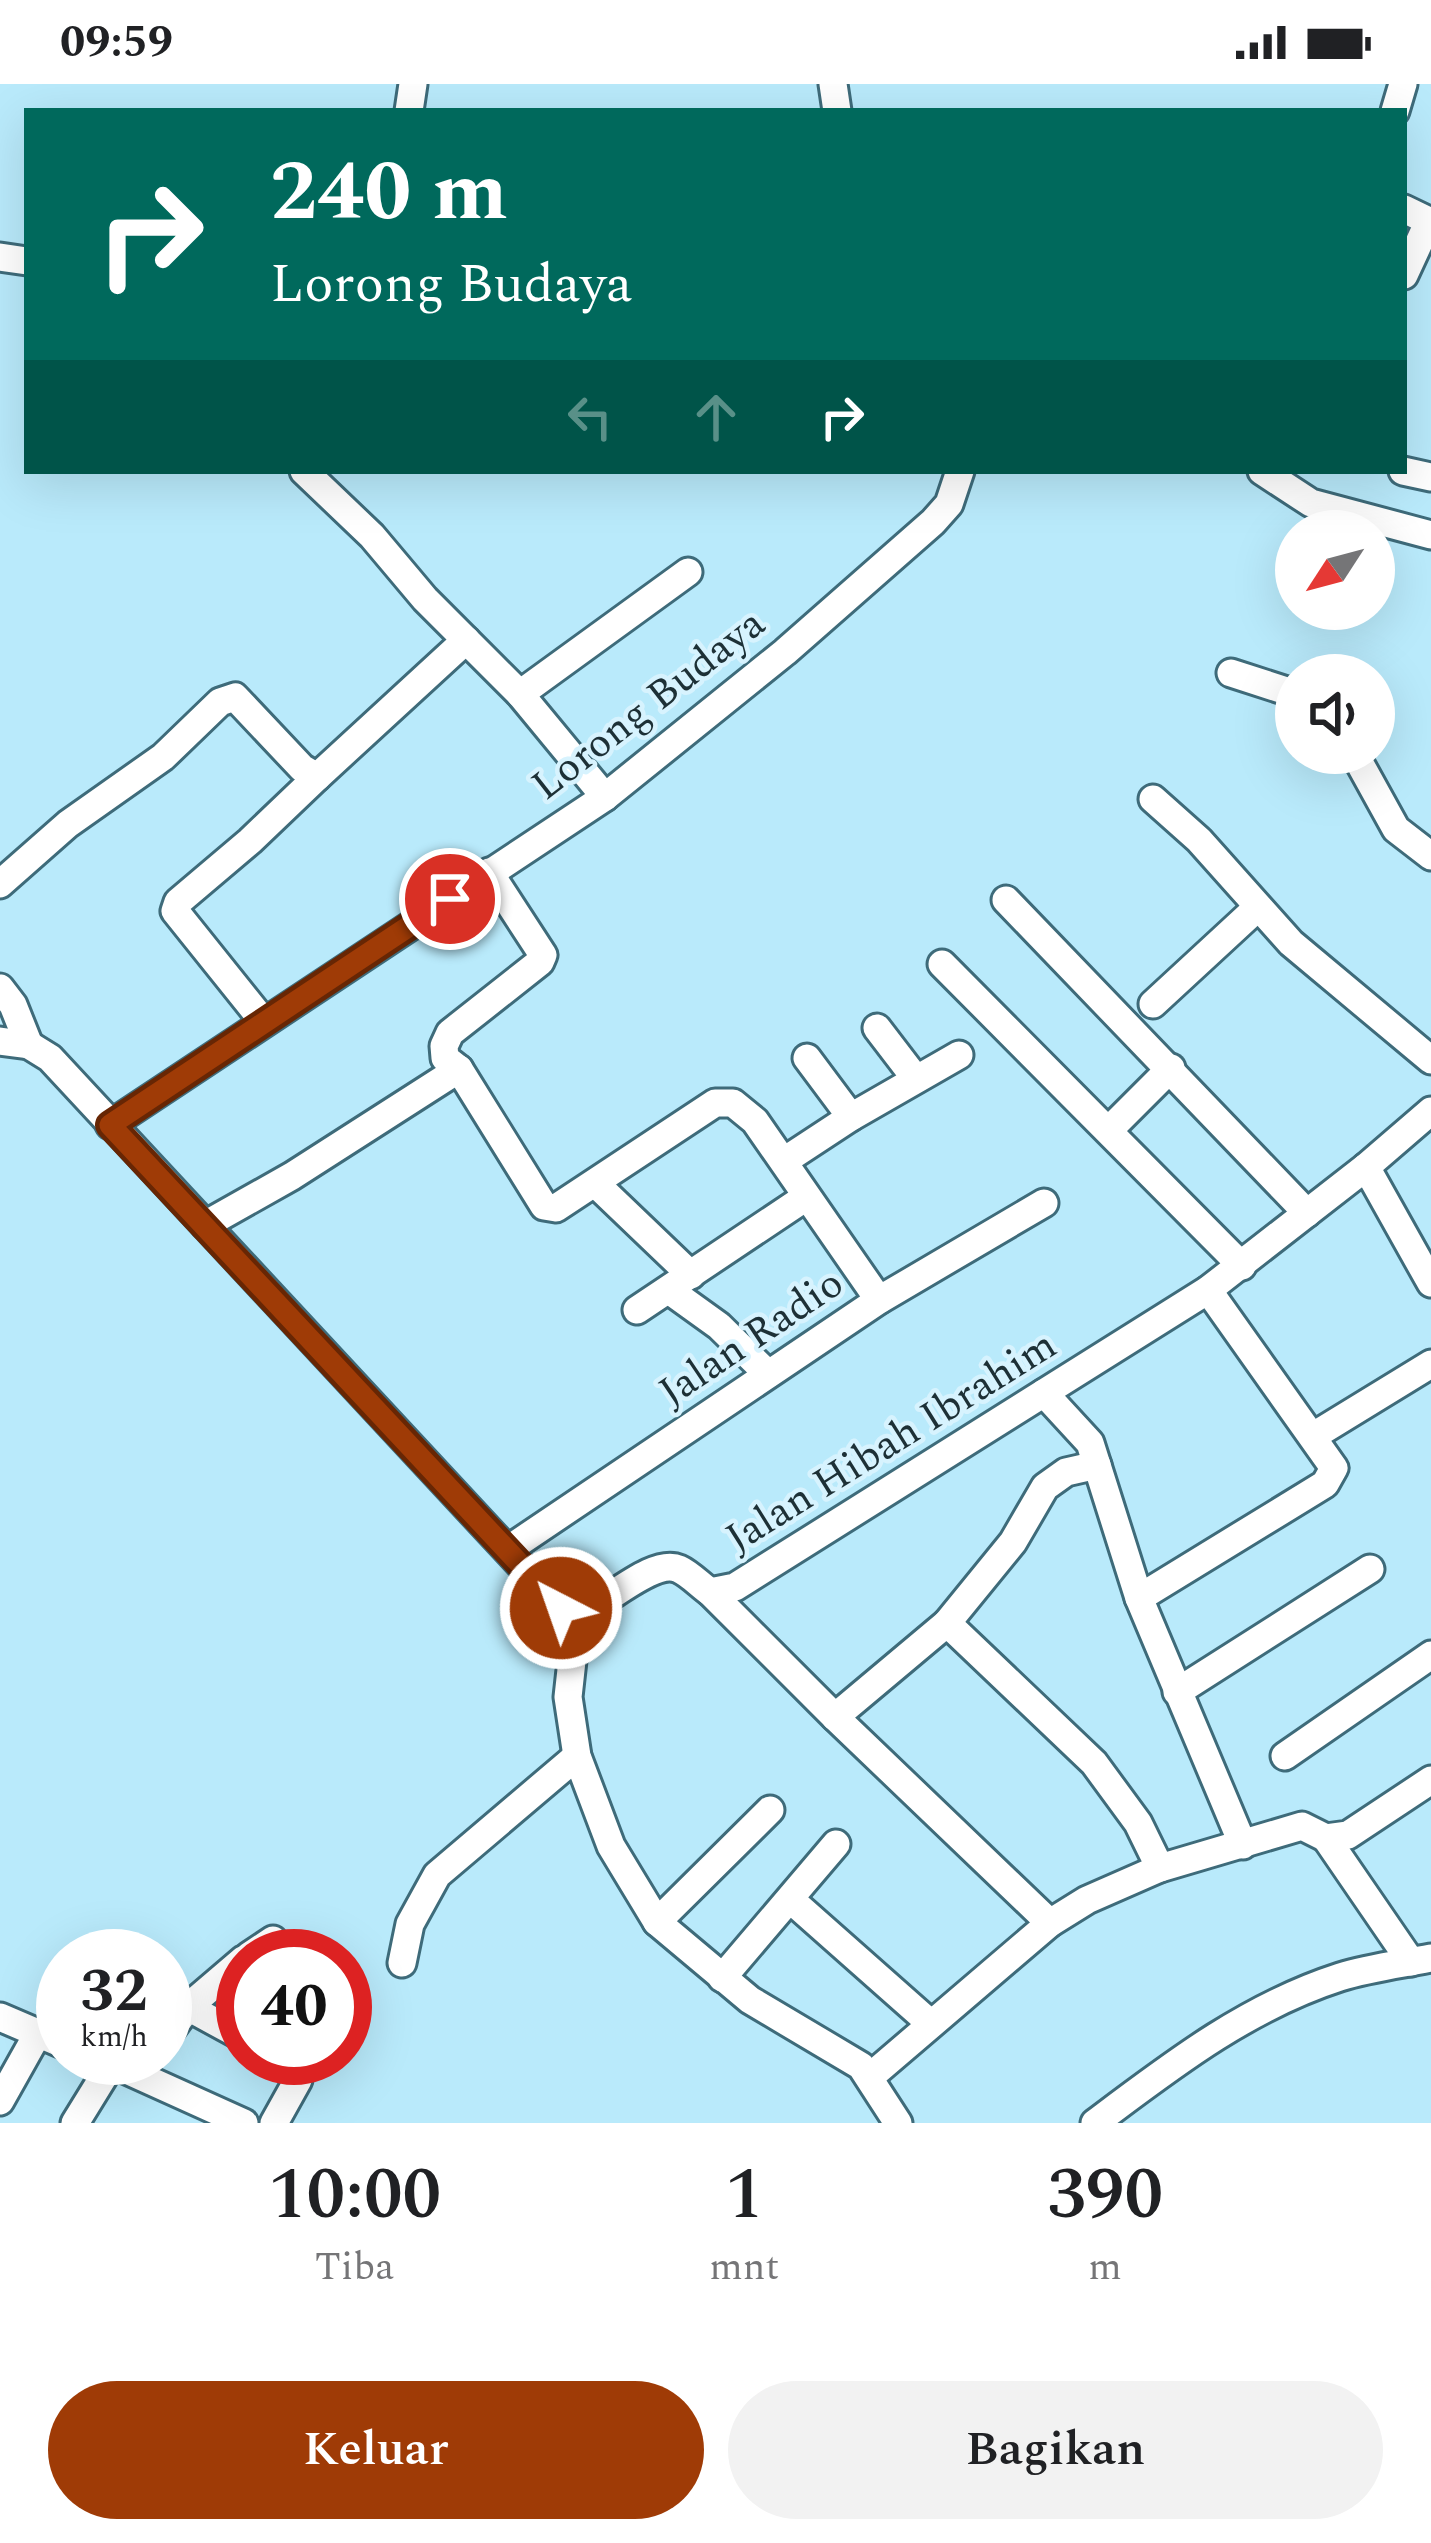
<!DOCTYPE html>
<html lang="id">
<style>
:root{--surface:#fff;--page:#f2f2f2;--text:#202124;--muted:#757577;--accent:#9f3b06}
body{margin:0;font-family:Spectral,serif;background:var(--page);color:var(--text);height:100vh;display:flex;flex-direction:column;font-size:45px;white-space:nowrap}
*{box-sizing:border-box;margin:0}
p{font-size:39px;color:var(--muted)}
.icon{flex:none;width:66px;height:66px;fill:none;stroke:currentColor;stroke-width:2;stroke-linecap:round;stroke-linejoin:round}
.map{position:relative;height:2039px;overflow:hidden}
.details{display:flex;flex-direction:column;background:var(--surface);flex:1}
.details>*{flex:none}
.banner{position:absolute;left:24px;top:24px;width:1383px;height:366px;border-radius:0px;box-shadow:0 12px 48px #0002;background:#00695c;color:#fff;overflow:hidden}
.needle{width:78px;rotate:234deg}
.fabs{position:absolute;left:1275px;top:426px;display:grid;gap:24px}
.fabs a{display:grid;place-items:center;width:120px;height:120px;border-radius:50%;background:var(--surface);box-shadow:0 12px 48px #0002;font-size:60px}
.speed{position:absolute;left:36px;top:1845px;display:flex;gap:24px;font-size:60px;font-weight:700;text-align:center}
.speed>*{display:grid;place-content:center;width:156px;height:156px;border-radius:50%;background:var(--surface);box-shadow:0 12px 48px #0002;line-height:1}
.speed small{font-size:30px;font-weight:400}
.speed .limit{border:18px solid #d22;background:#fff;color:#111}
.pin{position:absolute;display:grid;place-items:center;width:102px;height:102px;color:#fff;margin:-51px;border:6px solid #fff;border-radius:50%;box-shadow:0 3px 12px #0007}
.me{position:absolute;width:132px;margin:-66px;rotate:319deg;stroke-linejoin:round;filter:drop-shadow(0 0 9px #0008)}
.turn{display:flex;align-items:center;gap:42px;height:252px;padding:0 48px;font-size:54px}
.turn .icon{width:156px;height:156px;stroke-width:2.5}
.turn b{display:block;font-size:84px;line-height:102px}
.lanes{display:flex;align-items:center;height:114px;padding:0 48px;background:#0003;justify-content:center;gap:60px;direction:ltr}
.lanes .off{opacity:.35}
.eta{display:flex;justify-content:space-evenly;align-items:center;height:204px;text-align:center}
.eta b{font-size:72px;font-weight:600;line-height:84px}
.button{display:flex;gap:24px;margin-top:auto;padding:24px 48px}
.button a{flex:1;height:138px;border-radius:72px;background:var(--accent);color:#fff;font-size:48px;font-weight:600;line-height:138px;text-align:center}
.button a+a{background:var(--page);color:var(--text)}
.status{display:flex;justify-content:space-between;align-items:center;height:84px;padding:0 60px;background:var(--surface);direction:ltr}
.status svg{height:33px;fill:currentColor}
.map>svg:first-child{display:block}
</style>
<div class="status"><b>09:59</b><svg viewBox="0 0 49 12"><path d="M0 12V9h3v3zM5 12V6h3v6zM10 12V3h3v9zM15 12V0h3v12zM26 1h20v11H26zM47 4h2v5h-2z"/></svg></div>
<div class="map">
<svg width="1431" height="2039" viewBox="0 0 1431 2039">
<rect width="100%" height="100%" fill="#b9eafb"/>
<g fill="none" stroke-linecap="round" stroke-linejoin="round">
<g stroke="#3e6b7a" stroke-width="33">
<g id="minor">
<path d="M833,0l4,27"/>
<path d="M409,27l4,-27"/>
<path d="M1395,27l8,-27"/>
<path d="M1404,125l27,13"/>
<path d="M0,173l27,4"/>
<path d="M1404,191l25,-54"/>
<path d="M304,387l68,65 53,63 95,95 85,103"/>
<path d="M1262,387l49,32 120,32"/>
<path d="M1403,387l28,6"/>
<path d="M1231,589l65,21"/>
<path d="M520,610l168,-122"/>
<path d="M1354,669l42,76 35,27"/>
<path d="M317,693l149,-137"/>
<path d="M1153,715l46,41 92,103 140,117"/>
<path d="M489,788l54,83 -3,7 -90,71 -6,13 1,12 14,11 85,137 12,2 159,-105h18l22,18 124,179"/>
<path d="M0,800l68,-60 95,-67 57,-55 15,-5 67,71 15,9 -67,64 -72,61 -3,9 89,111"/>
<path d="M1006,816l301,313"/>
<path d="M942,880l300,302"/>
<path d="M0,904l13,17 16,40"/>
<path d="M1153,920l105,-97"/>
<path d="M877,944l39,51"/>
<path d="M0,957l29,4 21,13 511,550 16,7c27,-9 76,-58 102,-46 11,5 21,16 31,23l25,-5 473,-297 158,-123 65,-56"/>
<path d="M807,974l44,59"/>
<path d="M110,1041l495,-328 180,-145 148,-130 16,-18 11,-33"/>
<path d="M1109,1046l62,-62"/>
<path d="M784,1077l67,-44 108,-62"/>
<path d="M1366,1083l65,116"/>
<path d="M596,1100l95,91"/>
<path d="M205,1141l87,-49 167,-107"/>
<path d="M669,1206l50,36 49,48"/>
<path d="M637,1226l169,-113"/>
<path d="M1044,1309l46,50 49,155 104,247"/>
<path d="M1315,1351l116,-71"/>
<path d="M509,1465l370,-249 165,-97"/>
<path d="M710,1508l125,125 215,206"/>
<path d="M1139,1514l186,-114 9,-16 -126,-178"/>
<path d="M577,1531l-9,82 9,59 34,90 46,76 93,78 111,66 37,57"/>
<path d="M947,1539l66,-81 32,-55 21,-15 31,-7"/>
<path d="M1177,1608l193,-123"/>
<path d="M835,1633l112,-94 147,140 44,60 22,45"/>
<path d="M1285,1672l146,-101"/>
<path d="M1326,1754l85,124"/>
<path d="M791,1816l139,123"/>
<path d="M657,1838l113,-112"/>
<path d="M249,1872l24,-16"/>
<path d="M402,1879l8,-39 27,-49 140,-119"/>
<path d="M722,1894l114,-134"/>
<path d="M188,1923l55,30"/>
<path d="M0,1933l63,27"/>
<path d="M165,1954l23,-31 55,-47"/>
<path d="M100,1974l144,65"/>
<path d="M871,1992l179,-153 37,-23 73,-32 142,-42 24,12 22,-3 83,-55"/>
<path d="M0,2017l37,-66"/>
<path d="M75,2039l37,-60"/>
<path d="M274,2039l24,-43 -1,-10 -16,-12"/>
<path d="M1095,2039c77,-58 152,-116 245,-146 29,-9 61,-13 91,-19"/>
</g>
</g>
<use href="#minor" stroke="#fff" stroke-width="27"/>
</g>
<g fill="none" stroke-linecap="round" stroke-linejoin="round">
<g stroke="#672604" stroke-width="30">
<path id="route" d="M450,815l-340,226 451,483"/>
</g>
<use href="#route" stroke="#9f3b06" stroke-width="21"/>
</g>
<g text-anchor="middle" stroke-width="9" stroke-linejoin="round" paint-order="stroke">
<g font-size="42" fill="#1d3036" stroke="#d7f3fe">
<text transform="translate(647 619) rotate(-38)" y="15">Lorong Budaya</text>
<text transform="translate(750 1252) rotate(-34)" y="15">Jalan Radio</text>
<text transform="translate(890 1356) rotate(-32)" y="15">Jalan Hibah Ibrahim</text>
</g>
</g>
</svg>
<div class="fabs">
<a><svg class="needle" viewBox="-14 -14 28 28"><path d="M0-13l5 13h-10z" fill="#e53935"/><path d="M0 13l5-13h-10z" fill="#757577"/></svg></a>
<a><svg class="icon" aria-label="sound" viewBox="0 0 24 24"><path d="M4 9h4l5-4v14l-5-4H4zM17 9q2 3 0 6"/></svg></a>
</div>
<div class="speed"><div>32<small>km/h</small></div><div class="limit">40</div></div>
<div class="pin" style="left:450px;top:815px;background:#d93025"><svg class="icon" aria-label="arrive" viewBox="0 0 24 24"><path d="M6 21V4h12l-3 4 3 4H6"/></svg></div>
<svg class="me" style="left:561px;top:1524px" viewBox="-20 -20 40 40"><circle r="17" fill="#9f3b06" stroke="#fff" stroke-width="3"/><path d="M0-11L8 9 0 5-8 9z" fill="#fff"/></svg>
<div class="banner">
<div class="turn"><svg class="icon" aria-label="right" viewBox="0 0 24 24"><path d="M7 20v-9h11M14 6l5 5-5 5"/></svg><div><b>240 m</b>Lorong Budaya</div></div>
<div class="lanes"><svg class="icon off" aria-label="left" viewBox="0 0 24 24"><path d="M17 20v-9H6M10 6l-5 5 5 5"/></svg><svg class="icon off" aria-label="ahead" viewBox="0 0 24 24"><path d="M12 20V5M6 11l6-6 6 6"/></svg><svg class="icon" aria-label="right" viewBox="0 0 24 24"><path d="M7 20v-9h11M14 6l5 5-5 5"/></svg></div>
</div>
</div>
<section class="details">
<div class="eta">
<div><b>10:00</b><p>Tiba</p></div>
<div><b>1</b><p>mnt</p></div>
<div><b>390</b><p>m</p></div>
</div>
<div class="button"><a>Keluar</a><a>Bagikan</a></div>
</section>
